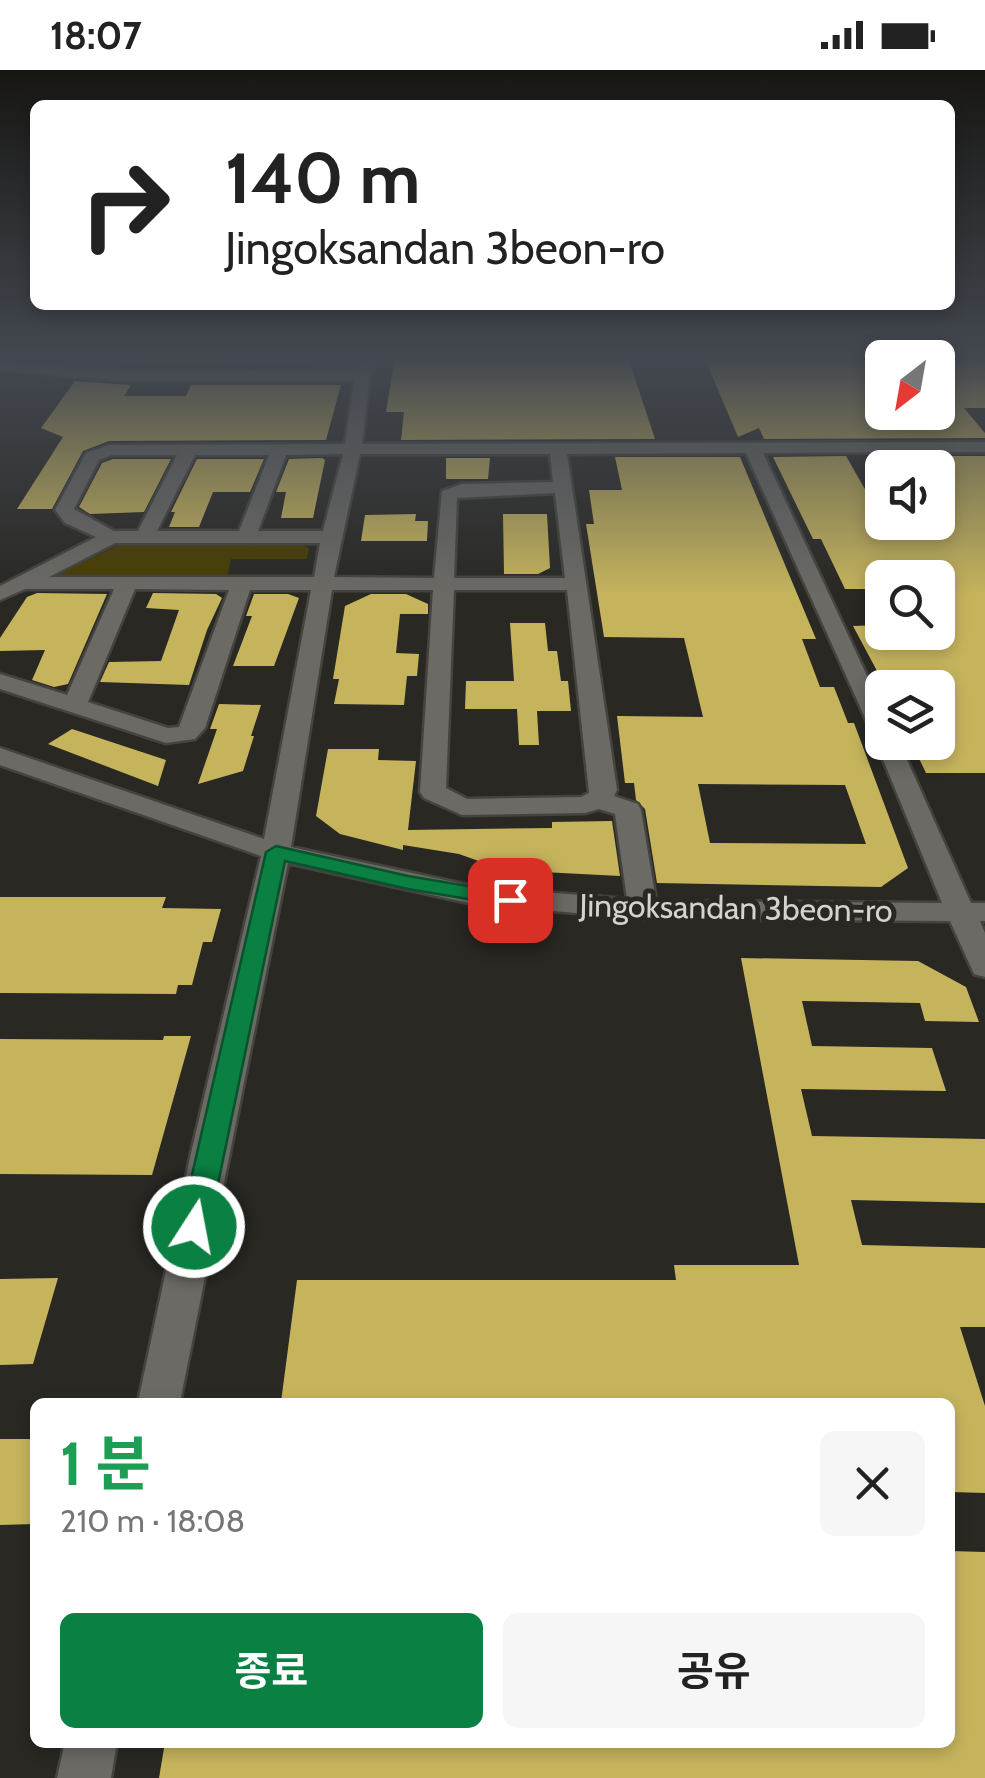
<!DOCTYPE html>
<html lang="ko">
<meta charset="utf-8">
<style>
:root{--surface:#fff;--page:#f6f6f6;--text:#222;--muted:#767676;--accent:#0b8043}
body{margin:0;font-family:Cabin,"Noto Sans KR",sans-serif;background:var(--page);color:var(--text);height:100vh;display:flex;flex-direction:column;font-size:38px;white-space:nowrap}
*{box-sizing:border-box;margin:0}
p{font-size:32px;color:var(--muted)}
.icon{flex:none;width:55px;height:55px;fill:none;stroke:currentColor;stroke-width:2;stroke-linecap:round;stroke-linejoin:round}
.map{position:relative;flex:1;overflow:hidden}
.drawer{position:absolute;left:30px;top:1328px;width:925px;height:350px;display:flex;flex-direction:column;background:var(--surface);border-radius:15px;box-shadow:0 5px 15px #0003}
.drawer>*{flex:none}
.top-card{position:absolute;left:30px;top:30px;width:925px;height:210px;border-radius:15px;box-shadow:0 5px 15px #0003;background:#fff;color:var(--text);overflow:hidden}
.needle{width:65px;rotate:211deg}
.controls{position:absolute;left:865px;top:270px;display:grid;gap:20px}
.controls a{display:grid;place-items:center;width:90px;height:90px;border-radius:15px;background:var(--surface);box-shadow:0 5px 15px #0003;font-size:50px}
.pin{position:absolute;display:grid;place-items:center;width:85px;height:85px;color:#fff;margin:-42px;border-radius:20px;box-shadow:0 5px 15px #0006}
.me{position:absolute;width:110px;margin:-55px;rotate:11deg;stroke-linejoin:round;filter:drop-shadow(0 0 8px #0008)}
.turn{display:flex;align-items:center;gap:35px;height:210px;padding:0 30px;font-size:45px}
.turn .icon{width:130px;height:130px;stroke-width:2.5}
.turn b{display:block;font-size:70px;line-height:85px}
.round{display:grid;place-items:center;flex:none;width:105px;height:105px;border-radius:15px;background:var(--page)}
.summary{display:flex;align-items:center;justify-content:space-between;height:170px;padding:0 30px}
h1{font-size:60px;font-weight:700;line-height:75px;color:#1e9e55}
.button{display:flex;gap:20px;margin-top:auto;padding:20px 30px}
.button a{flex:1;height:115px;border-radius:15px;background:var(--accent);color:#fff;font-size:40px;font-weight:700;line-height:115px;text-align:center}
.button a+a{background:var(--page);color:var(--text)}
.status{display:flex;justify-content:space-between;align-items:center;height:70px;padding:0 50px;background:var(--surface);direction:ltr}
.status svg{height:28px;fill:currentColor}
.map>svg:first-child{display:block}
</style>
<div class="status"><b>18:07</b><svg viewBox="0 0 49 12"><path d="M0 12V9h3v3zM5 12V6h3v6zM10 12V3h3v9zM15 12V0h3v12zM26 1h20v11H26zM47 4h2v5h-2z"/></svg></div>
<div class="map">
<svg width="985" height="1708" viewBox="0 0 985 1708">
<rect width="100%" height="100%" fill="#292823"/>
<path fill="#493d00" d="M294,472l15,6 -2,11h-76l-4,19 -165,2 -5,-6 64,-30z"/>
<path fill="#726420" d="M52,287h280l-22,5 -158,1z"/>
<g fill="#c6b45d" fill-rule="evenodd">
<path d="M395,287h233l27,82 -254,1 3,-28h-18z"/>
<path d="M704,287h178v70h56v-70h47v51h-21l21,25v5l-221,1 -5,-11 -21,9z"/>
<path d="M75,311l56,4 -7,11h62l5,-11h150l-15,55 -217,1 -26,10 -31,58h-35l46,-72 -22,-9z"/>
<path d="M846,386l20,35h16v31h56v-54h-37l-7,-12h91v317h-59l-14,-29h26v-56l-54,-4 -31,-58 29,-1v7h56v-54h-56v11h-37l-24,-50h-8l-40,-82z"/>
<path d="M615,387h125l76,182h-14l18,48h14l14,36h6l54,145 -27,19 -224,-4 -12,-74 -9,-9 -2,-17h-9l-8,-67 86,1 -19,-79 -80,-1 -18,-113h8l-5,-34h33zM698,714l147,1 21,59 -156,-1z"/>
<path d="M322,388l3,2 -12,58h-32l5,-26h-10l13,-33z"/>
<path d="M446,388h44l-2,21h-42z"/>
<path d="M113,389h58l-27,53 -54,2 -11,-7 23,-44z"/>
<path d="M197,389h67l-14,33h-37l-14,35h-30l6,-15h-4z"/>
<path d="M416,444l-1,7h13l-1,20h-66l4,-26z"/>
<path d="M503,444h44l3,54 -12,6h-34z"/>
<path d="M37,523l70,1 -39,90 -14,3 -22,-7 13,-30 -45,1v-13l27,-41z"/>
<path d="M153,523l63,1 6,4 -15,32 -18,55 -89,-3 9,-20 52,-1 18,-51 -33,-2z"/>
<path d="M254,524h34l11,4 -25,68h-41l19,-50h-6z"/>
<path d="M371,524h35l22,10v10h-28l-4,39 23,1 -2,22h-10l-3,29 -70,-1 5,-25h-6l12,-73z"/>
<path d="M510,553h35l3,28h9l4,30h7l3,30h-34l2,34h-20l-2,-36h-52l1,-28h48z"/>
<path d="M219,634l42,1 -10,31h3l-11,35 -45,13 19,-55h-7z"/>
<path d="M72,659l94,31 -8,26 -110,-42z"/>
<path d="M328,679h51l-1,11 38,1 -8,69 144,-2v-6l60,-1 8,55 -116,-6 -45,-16 -56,-9v5l-63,-16 -24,-18z"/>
<path d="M0,827h166l-4,11 59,1 -9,33h-9l-11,43h-14l-2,9 -176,-1z"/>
<path d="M741,888l177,3 48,26 13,35 -54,-1 -5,-18 -118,-2 10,45 120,2 14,43 -145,-2 11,47 173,3v64l-134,-3 11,45 123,3v79h-25l25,79v87l-35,-1v-90h-669l16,-122h379l-2,-15h125z"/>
<path d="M164,966h27l-39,139 -152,-1v-135l163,1z"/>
<path d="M58,1208l-25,86 -33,1v-86z"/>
<path d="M0,1369h35v85l-35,1z"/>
<path d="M950,1481l35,1v226h-826l6,-36h785z"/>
</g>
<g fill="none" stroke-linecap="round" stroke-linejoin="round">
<g stroke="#444340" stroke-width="5">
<g id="minor">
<path d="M365,287h14l-9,19 -8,68 623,-2v10l-222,1 119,255v34h17l72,161h14v18h-5l5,12v44l-11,-3 -24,-53 -307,-2 -170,-15 -185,-41 -108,539h-42l53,-249 70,-297 -261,-91v-17l264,91 47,-249h-61l-45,138 -10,11 -29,4 -166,-54v-15l67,21 47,-106h-89l-25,11v-14l96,-49 -31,-14 -10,-13 31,-57 24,-8 235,-1 9,-63h-232l-122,-11v-8l122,9h235zM746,383l129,287 67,163 -286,-2 -15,-91 -3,-6 -24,-8 3,-6 -50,-336zM343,384l-20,77h-65l28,-76zM360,384h190l3,28 -91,2 -20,7 -8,87 -100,-1zM112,385h65l-39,76h-24l-40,-22 25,-49zM195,385h74l-30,76h-82zM555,423l10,85h-111l3,-80zM115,473h205l-6,34h-265zM135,519l94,1 -50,137 -11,1 -80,-26zM332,520h101l-13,202 4,6 38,17 123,-2 14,-4 16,5 12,85 -154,-13 -182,-39zM454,520h113l22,203 -8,4 -114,2 -21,-11z"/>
<path d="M65,1672h52l-6,36h-54z"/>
</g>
</g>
<use href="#minor" fill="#6b6a65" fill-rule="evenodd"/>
</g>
<linearGradient id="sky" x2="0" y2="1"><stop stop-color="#171613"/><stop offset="0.55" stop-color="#434850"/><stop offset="1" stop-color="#434850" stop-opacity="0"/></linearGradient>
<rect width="985" height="526" fill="url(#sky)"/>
<path fill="#0b8043" stroke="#07532c" stroke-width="2.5" d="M276,776l132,30 102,17 11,7 -11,6 -102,-17 -123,-28 -76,366 -4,8 -11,3 -10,-3 -4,-8 86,-375z"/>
<g text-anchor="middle" stroke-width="10" stroke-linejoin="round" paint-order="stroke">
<g font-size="32" fill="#d4d3d0" stroke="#292823">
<text transform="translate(736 838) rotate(1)" y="11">Jingoksandan 3beon-ro</text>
</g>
</g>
</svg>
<div class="controls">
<a><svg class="needle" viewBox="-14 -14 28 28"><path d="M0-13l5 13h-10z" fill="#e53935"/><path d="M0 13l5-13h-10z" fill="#767676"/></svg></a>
<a><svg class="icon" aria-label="sound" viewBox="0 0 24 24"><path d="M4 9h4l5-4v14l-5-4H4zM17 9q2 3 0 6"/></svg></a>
<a><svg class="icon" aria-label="search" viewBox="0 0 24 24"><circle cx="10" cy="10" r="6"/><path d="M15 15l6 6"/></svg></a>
<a><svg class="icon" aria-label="layers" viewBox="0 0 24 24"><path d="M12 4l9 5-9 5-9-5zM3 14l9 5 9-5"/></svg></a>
</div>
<div class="pin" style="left:510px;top:830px;background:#d93025"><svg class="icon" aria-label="arrive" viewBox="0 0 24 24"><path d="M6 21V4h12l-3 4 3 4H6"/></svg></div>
<svg class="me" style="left:194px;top:1157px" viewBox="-20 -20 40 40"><circle r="17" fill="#0b8043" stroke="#fff" stroke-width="3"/><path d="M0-11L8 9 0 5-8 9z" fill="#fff"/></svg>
<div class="top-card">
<div class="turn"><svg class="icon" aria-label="right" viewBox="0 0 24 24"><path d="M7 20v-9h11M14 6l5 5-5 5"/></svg><div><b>140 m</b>Jingoksandan 3beon-ro</div></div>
</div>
<section class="drawer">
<div class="summary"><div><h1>1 분</h1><p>210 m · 18:08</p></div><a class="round"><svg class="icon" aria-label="close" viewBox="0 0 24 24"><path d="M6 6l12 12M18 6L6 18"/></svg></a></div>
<div class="button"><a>종료</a><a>공유</a></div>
</section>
</div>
